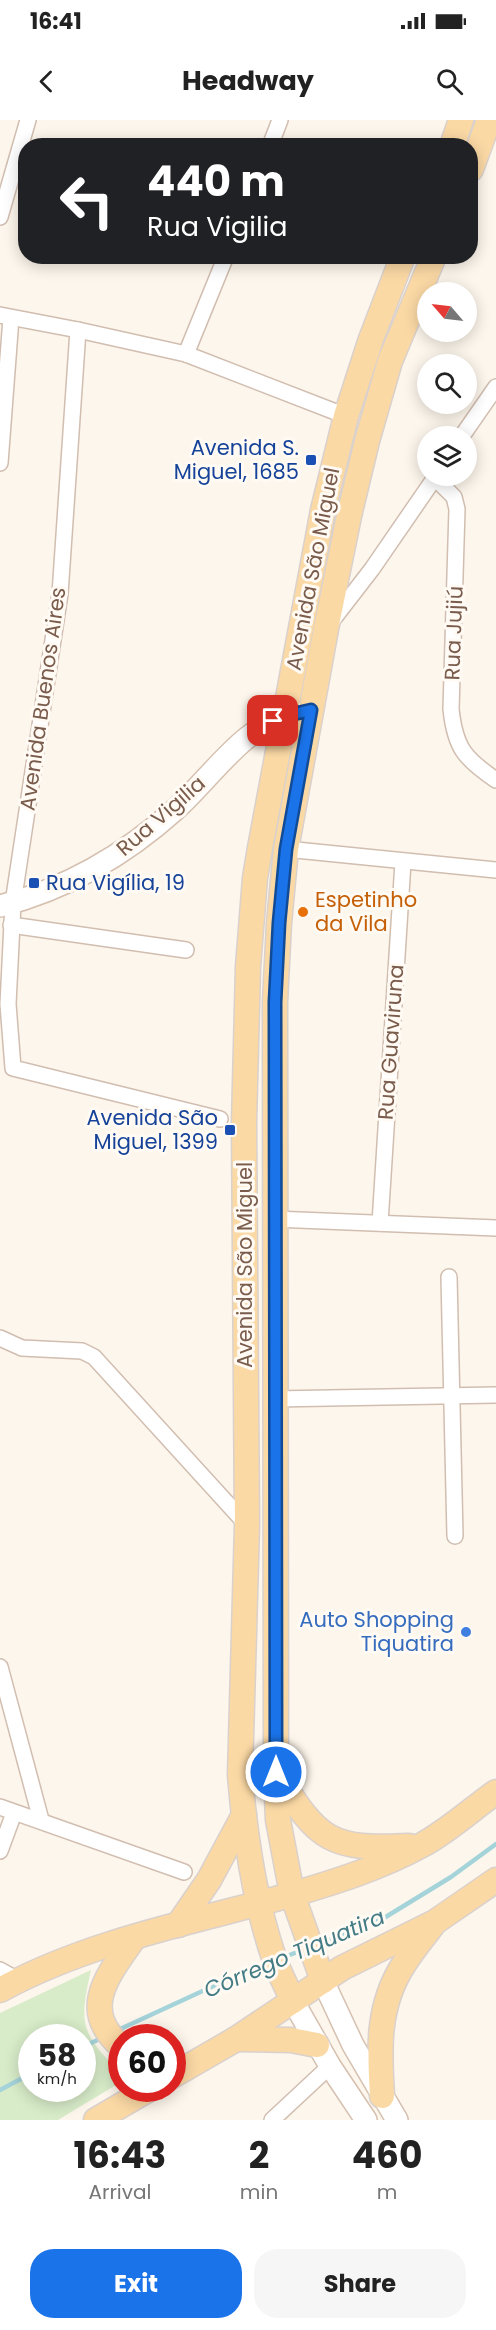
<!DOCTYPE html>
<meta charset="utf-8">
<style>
:root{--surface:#fff;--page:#f6f6f6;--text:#222;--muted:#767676;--accent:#1a73e8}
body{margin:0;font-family:Poppins,sans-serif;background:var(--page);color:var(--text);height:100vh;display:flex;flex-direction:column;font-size:22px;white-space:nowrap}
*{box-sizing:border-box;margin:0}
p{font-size:20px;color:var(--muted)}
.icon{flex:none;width:33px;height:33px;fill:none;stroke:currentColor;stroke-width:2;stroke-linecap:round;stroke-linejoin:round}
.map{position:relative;height:2000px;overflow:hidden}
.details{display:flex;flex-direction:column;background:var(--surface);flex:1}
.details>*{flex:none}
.guide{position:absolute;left:18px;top:18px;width:460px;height:126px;border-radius:24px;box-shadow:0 3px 15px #0003;background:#202124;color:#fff;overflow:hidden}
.needle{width:39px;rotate:298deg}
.controls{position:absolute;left:417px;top:162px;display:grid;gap:12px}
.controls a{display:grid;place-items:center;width:60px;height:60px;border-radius:50%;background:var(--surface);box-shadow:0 3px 15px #0003;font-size:30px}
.speed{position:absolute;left:18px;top:1904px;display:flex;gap:12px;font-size:30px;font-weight:700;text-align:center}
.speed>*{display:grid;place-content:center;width:78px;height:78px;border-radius:50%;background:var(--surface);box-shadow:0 3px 15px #0003;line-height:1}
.speed small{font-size:15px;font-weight:400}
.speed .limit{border:9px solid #d22;background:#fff;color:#111}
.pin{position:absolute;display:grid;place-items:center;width:51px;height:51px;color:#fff;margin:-26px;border-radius:12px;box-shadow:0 3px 9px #0006}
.me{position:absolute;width:66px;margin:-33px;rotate:0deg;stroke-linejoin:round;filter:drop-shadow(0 0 4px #0008)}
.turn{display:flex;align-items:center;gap:21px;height:126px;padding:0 30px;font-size:27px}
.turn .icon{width:78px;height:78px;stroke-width:2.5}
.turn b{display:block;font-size:42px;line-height:51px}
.eta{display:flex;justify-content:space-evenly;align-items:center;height:102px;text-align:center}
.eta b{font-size:36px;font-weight:700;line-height:42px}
.action{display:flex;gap:12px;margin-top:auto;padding:12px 30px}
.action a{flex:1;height:69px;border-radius:24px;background:var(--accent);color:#fff;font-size:24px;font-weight:700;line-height:69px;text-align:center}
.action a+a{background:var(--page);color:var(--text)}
.status{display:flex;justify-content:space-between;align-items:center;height:42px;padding:0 30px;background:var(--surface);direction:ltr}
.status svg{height:16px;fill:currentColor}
header{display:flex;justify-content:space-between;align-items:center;height:78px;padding:0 30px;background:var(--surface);font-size:27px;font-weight:700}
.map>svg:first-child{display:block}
</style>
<div class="status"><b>16:41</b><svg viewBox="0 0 49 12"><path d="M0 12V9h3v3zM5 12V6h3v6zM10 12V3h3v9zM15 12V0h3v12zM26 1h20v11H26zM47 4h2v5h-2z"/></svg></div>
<header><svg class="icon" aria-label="back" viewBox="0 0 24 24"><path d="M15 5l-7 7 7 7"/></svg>Headway<svg class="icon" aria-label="search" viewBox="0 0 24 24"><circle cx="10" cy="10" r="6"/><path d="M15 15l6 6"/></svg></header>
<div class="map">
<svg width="496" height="2000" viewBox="0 0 496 2000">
<rect width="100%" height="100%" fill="#fdf6ec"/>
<path fill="#d8ecc9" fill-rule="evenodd" d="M91,1850c-13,57 -9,63 30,104v8l-63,38h-58v-107zM32,1917h50v51h-50z"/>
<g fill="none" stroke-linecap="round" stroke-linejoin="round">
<g stroke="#a5d3da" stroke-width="4.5">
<path d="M319,1824l65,-26 67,-41 45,-33"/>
<path d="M282,1838l23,-9"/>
<path d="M118,1910l102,-47 49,-20"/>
<path d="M82,1927l20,-9"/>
<path d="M0,1970l32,-17"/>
</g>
<g stroke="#d1beb0" stroke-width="18">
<g id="street">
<path d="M270,26l10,-26"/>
<path d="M0,97l28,-97"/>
<path d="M0,195l78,15 108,24 160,62"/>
<path d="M78,210l-18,264 -47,309 -5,101 5,64 207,51"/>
<path d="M186,234l40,-98"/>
<path d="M462,316l34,-49"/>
<path d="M0,343l11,-145"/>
<path d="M434,357l20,20 3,12 -6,200c4,39 14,50 45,71"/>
<path d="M331,502l41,-53 64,-93"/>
<path d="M286,729l210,21"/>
<path d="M11,805l175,25"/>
<path d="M274,1099l222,9"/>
<path d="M380,1103l23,-361"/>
<path d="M449,1157l6,259"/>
<path d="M0,1218l22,10 60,3 12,6 153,168"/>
<path d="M274,1279l222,-4"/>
<path d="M0,1547l41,153"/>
<path d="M0,1687l184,65"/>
<path d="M0,1731l14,-38"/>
<path d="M0,1850l18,10"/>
<path d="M272,2000l58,-54"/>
</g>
</g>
<g stroke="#d6c0b0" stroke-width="24">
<g id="secondary">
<path d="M0,786c66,-17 125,-51 176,-97 37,-33 68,-85 120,-96"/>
<path d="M323,1861l30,64 44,75"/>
<path d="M293,1881l37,65 36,54"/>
</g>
</g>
<g stroke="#dad1cd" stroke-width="27">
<g id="primary">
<path d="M452,26l9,-26"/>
<path d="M471,49l18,-49"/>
<path d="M278,1655c40,66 53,75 131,71"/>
<path d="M178,1805l31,-45 35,-65"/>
<path d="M323,1861l-31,-87 -14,-74 -2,-48 -1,-770 4,-79 7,-74 40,-220 23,-113 18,-75 23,-80 44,-105"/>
<path d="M0,1870c89,-49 197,-69 294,-96 44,-13 88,-27 128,-49 26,-14 50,-36 74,-53"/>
<path d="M293,1881c-6,-14 -14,-28 -19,-43 -20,-59 -29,-121 -34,-183l7,-250 -3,-402 4,-156 7,-89 5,-30 63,-338 23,-94 25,-77 32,-83"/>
<path d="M236,1919l55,1 26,5"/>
<path d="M122,1927c-44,-37 -14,-72 12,-109"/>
<path d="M172,1956l64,-37 106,-71 93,-46 61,-42"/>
<path d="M382,1976c-3,-47 -5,-91 22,-132 8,-13 18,-25 28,-38"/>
<path d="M96,2000l55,-32"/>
</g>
</g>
<use href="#street" stroke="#fff" stroke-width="15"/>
<use href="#secondary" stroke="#fff" stroke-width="21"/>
<use href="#primary" stroke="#fbd9a5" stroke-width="24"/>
</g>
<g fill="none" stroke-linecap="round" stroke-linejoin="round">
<g stroke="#114b97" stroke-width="15">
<path id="route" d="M273,601l12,-5 26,-6 -25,139 -7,74 -4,79 1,770"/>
</g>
<use href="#route" stroke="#1a73e8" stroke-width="10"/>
</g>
<g fill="#1a4fb4" stroke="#fffaf3" stroke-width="2">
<rect x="305" y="334" width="12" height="12" rx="3"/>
<rect x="28" y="757" width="12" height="12" rx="3"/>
<rect x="224" y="1004" width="12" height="12" rx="3"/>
</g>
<circle fill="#e8710a" stroke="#fffaf3" stroke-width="2" cx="303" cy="792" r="6"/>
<circle fill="#3f7fe0" stroke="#fffaf3" stroke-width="2" cx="466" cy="1512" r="6"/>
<g text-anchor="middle" stroke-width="6" stroke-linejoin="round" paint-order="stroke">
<g font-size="21" fill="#164399" stroke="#fffaf3" text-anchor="end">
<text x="299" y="335">Avenida S.<tspan x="299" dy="24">Miguel, 1685</tspan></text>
<text x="46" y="770" text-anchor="start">Rua Vigília, 19</text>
<text x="218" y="1005">Avenida São<tspan x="218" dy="24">Miguel, 1399</tspan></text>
</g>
<g font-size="21" fill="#7a5c4d" stroke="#fffaf3">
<text transform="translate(313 449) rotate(-79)" y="7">Avenida São Miguel</text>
<text transform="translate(454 513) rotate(-88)" y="7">Rua Jujiú</text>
<text transform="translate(43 579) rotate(-82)" y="7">Avenida Buenos Aires</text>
<text transform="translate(161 696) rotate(-41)" y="7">Rua Vigilia</text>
<text transform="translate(391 922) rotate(-86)" y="7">Rua Guaviruna</text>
<text transform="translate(245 1145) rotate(-90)" y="7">Avenida São Miguel</text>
</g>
<g font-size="21" fill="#c56008" stroke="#fffaf3" text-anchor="start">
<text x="315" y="787">Espetinho<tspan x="315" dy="24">da Vila</tspan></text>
</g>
<g font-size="21" fill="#366cbe" stroke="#fffaf3" text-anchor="end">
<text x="454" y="1507">Auto Shopping<tspan x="454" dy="24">Tiquatira</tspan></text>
</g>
<g font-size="22" font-style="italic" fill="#437c86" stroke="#fffaf3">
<text transform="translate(294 1833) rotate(-23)" y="8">Córrego Tiquatira</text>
</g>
</g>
</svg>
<div class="controls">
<a><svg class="needle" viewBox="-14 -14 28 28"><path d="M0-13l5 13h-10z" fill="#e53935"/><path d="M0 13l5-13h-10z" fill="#767676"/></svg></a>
<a><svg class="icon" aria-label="search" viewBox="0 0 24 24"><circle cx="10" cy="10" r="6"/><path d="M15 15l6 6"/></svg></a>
<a><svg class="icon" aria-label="layers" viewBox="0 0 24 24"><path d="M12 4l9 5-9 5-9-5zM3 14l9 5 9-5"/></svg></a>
</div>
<div class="speed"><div>58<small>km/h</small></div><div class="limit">60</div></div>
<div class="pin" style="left:273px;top:601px;background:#d93025"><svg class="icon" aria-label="arrive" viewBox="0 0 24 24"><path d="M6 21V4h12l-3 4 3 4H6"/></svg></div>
<svg class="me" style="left:276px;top:1652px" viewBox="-20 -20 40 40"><circle r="17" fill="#1a73e8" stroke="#fff" stroke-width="3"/><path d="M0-11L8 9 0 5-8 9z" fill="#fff"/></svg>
<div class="guide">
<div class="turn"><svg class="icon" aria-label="left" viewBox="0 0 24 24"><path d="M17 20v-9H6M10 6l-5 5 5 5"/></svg><div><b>440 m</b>Rua Vigilia</div></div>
</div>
</div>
<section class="details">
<div class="eta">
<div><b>16:43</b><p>Arrival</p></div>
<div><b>2</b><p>min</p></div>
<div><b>460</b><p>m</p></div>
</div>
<div class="action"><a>Exit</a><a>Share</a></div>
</section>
